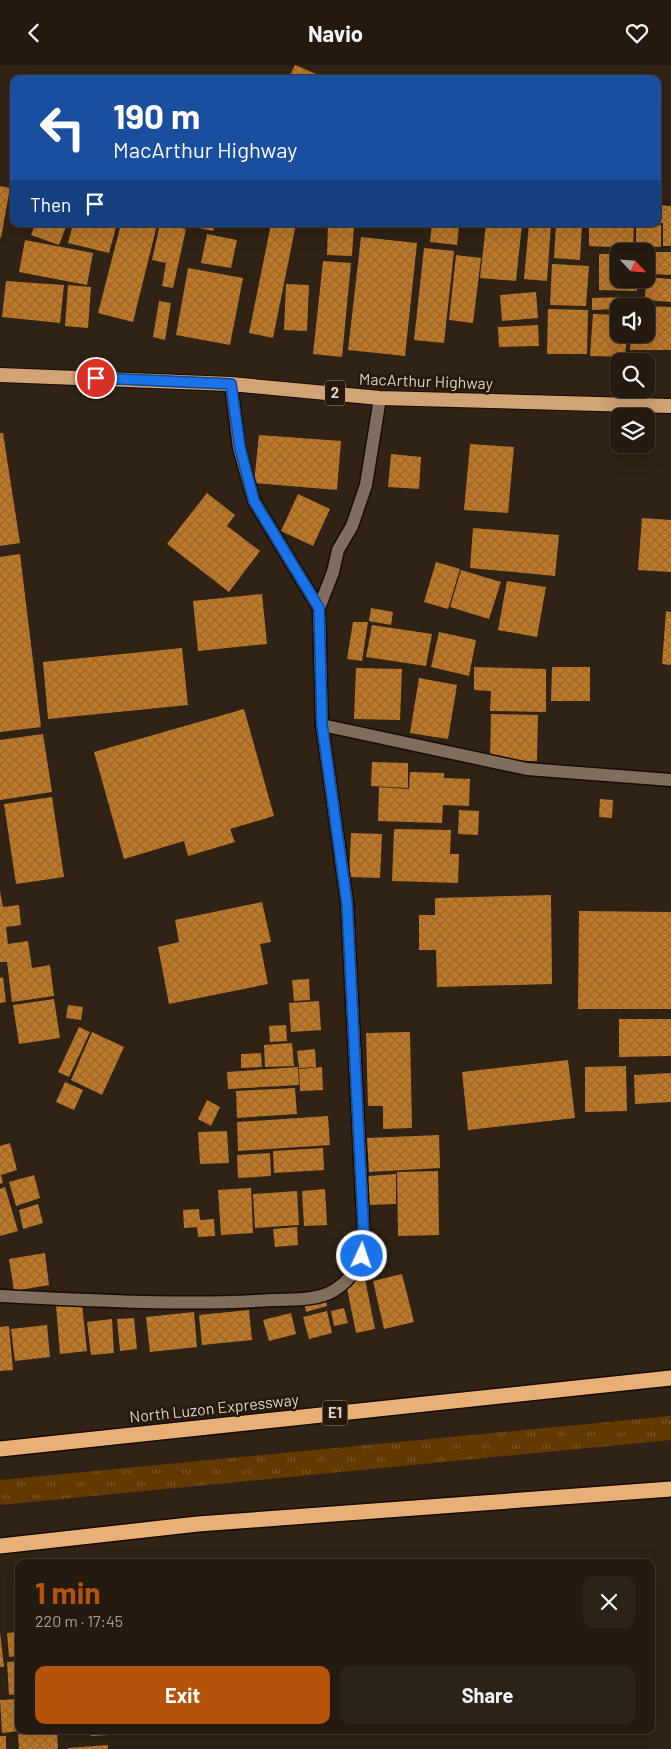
<!DOCTYPE html>
<meta charset="utf-8">
<style>
:root{--surface:#241a0f;--page:#2c2318;--text:#f1f3f6;--muted:#a3a19e;--line:#41382f;--accent:#b45309}
body{margin:0;font-family:Barlow,sans-serif;background:var(--page);color:var(--text);height:100vh;display:flex;flex-direction:column;font-size:19px;white-space:nowrap}
*{box-sizing:border-box;margin:0}
p{font-size:16px;color:var(--muted)}
.icon{flex:none;width:28px;height:28px;fill:none;stroke:currentColor;stroke-width:2;stroke-linecap:round;stroke-linejoin:round}
.map{position:relative;flex:1;overflow:hidden}
.details{position:absolute;left:15px;top:1494px;width:640px;height:175px;display:flex;flex-direction:column;background:var(--surface);border-radius:10px;box-shadow:0 5px 20px #0002,0 0 0 1px var(--line)}
.details>*{flex:none}
.hud{position:absolute;left:10px;top:10px;width:651px;height:152px;border-radius:10px;box-shadow:0 5px 20px #0002,0 0 0 1px var(--line);background:#1a4fa0;color:#fff;overflow:hidden}
.needle{width:32px;rotate:116deg}
.buttons{position:absolute;left:610px;top:178px;display:grid;gap:10px}
.buttons a{display:grid;place-items:center;width:45px;height:45px;border-radius:10px;background:var(--surface);box-shadow:0 5px 20px #0002,0 0 0 1px var(--line);font-size:25px}
.pin{position:absolute;display:grid;place-items:center;width:42px;height:42px;color:#fff;margin:-21px;border:2px solid #fff;border-radius:50%;box-shadow:0 1px 5px #0007}
.me{position:absolute;width:55px;margin:-28px;rotate:3deg;stroke-linejoin:round;filter:drop-shadow(0 0 4px #0008)}
.turn{display:flex;align-items:center;gap:18px;height:105px;padding:0 20px;font-size:22px}
.turn .icon{width:65px;height:65px;stroke-width:2.5}
.turn b{display:block;font-size:35px;line-height:42px}
.then{display:flex;align-items:center;height:48px;padding:0 20px;background:#0003;gap:10px;font-size:19px}
.round{display:grid;place-items:center;flex:none;width:52px;height:52px;border-radius:10px;background:var(--page)}
.head{display:flex;align-items:center;justify-content:space-between;height:85px;padding:0 20px}
h1{font-size:30px;font-weight:700;line-height:38px;color:var(--accent)}
.cta{display:flex;gap:10px;margin-top:auto;padding:10px 20px}
.cta a{flex:1;height:58px;border-radius:10px;background:var(--accent);color:#fff;font-size:20px;font-weight:700;line-height:58px;text-align:center}
.cta a+a{background:var(--page);color:var(--text)}
header{display:flex;justify-content:space-between;align-items:center;height:65px;padding:0 20px;background:var(--surface);font-size:22px;font-weight:700}
.map>svg:first-child{display:block}
</style>
<header><svg class="icon" aria-label="back" viewBox="0 0 24 24"><path d="M15 5l-7 7 7 7"/></svg>Navio<svg class="icon" aria-label="heart" viewBox="0 0 24 24"><path d="M12 20l-8-8c-3-5 5-10 8-4 3-6 11-1 8 4z"/></svg></header>
<div class="map">
<svg width="671" height="1684" viewBox="0 0 671 1684">
<defs>
<pattern id="grass-tufts" width="24" height="20" patternUnits="userSpaceOnUse" patternTransform="scale(1.25)"><rect width="24" height="20" fill="#623901"/><path d="M3 7l-1-3M5 7V3M7 7l1-3M15 17l-1-3M17 17v-4M19 17l1-3" fill="none" stroke="#785525"/></pattern>
<pattern id="building-cross-hatch" width="8" height="8" patternUnits="userSpaceOnUse" patternTransform="scale(1.25)"><rect width="8" height="8" fill="#be7928"/><path d="M0 0l8 8M0 8l8-8" fill="none" stroke="#99682e"/></pattern>
</defs>
<rect width="100%" height="100%" fill="#302214"/>
<path fill="url(#grass-tufts)" d="M671,1351v24l-671,65v-25z"/>
<g fill="url(#building-cross-hatch)">
<path d="M295,0l26,11 -2,3h-31z"/>
<path d="M0,121l10,2 -9,50 -1,-1z"/>
<path d="M658,140l13,1v40h-8v-23h-5z"/>
<path d="M35,159h32l-8,21 -28,-10z"/>
<path d="M73,159h44l-8,29 -41,-10z"/>
<path d="M121,159l36,1 -24,97 -35,-9z"/>
<path d="M160,159l26,5 -13,59 -11,-2 4,-23 -14,-3z"/>
<path d="M191,159h24l-2,7 -23,-5z"/>
<path d="M271,159h25l-23,114 -24,-5z"/>
<path d="M328,159h26l-2,32 -25,-1z"/>
<path d="M432,159h27l-2,21 -27,-3z"/>
<path d="M486,159h36l-6,57 -36,-3z"/>
<path d="M529,159h22l-4,57 -23,-2z"/>
<path d="M556,159h26l-2,36 -26,-2z"/>
<path d="M589,159h45l-1,24 -44,-2z"/>
<path d="M636,159l25,1v22l-25,-1z"/>
<path d="M207,169l30,6 -6,28 -30,-5z"/>
<path d="M361,172l56,6 -12,113 -57,-6z"/>
<path d="M25,175l68,13 -6,32 -68,-13z"/>
<path d="M424,183l30,3 -10,92 -30,-3z"/>
<path d="M651,187h20v23l-21,-1z"/>
<path d="M599,189h20v25h18v12l-38,-1z"/>
<path d="M456,190l25,3 -8,65 -24,-3z"/>
<path d="M323,196l28,2 -9,94 -29,-3z"/>
<path d="M552,199l37,2 -3,40 -36,-1z"/>
<path d="M188,203l55,10 -13,67 -54,-10z"/>
<path d="M646,212l25,2v23l-26,-2z"/>
<path d="M6,216l58,4 -4,38 -58,-6z"/>
<path d="M286,219l23,1 -2,46 -23,-1z"/>
<path d="M68,220l23,2 -3,41 -23,-2z"/>
<path d="M536,227l2,26 -36,3 -2,-26z"/>
<path d="M625,232v9h-6v3l-27,1v-12z"/>
<path d="M159,236l12,2 -6,37 -12,-3z"/>
<path d="M646,241l25,1v43h-41l1,-16h15z"/>
<path d="M548,244l40,1 -1,44h-40z"/>
<path d="M593,249l26,1v19h8l-2,23 -35,-1z"/>
<path d="M538,260l1,21 -40,1 -1,-20z"/>
<path d="M0,368h3l17,110 -20,3z"/>
<path d="M259,370l82,6 -4,49 -83,-7z"/>
<path d="M470,379l44,3 -6,66 -44,-3z"/>
<path d="M391,389l30,3 -2,32 -31,-2z"/>
<path d="M207,428l28,22 -8,11 33,25 -31,41 -62,-48z"/>
<path d="M298,429l32,15 -17,37 -32,-15z"/>
<path d="M642,453l29,2v52l-33,-2z"/>
<path d="M473,463l86,7 -4,41 -85,-8z"/>
<path d="M20,489l21,173 -41,5v-175z"/>
<path d="M436,497l24,7 -12,40 -24,-7z"/>
<path d="M461,505l40,12 -12,37 -39,-12z"/>
<path d="M507,516l39,6 -9,50 -39,-7z"/>
<path d="M262,529l5,50 -69,7 -5,-50z"/>
<path d="M371,543l22,4 -2,13 -22,-4z"/>
<path d="M666,546l5,1v53l-9,-1z"/>
<path d="M353,557h15l-6,39 -15,-2z"/>
<path d="M372,560l60,9 -6,32 -60,-9z"/>
<path d="M439,567l37,8 -7,36 -38,-9z"/>
<path d="M182,583l6,57 -140,14 -5,-57z"/>
<path d="M474,602l72,2v43l-56,-1 1,-20 -17,-1z"/>
<path d="M552,602h38v34h-39z"/>
<path d="M356,603l46,1 -2,51 -46,-1z"/>
<path d="M419,613l38,7 -9,54 -38,-6z"/>
<path d="M244,644l30,107 -44,13 5,13 -47,14 -4,-15 -60,18 -30,-107z"/>
<path d="M491,649l47,1 -1,46 -47,-1z"/>
<path d="M43,669l9,58 -52,8v-60z"/>
<path d="M372,697l36,1v25l-37,-2z"/>
<path d="M410,707l34,1v5l26,1 -1,27 -26,-1 -1,18 -64,-2 1,-34 30,2z"/>
<path d="M52,732l12,80 -48,7 -12,-80z"/>
<path d="M600,734l13,1 -1,18 -13,-1z"/>
<path d="M459,745l20,1 -1,24 -20,-1z"/>
<path d="M394,764l57,1 -1,24h9l-1,29 -66,-2z"/>
<path d="M351,768l31,1 -2,44 -31,-1z"/>
<path d="M0,826l3,16 16,-2 2,20 -15,2 2,17 20,-3 4,27 18,-3 4,31 -42,6 -5,-40h-7z"/>
<path d="M551,830l1,89 -115,3 -1,-37h-17v-35h16v-17z"/>
<path d="M262,837l9,40 -11,2 8,40 -99,20 -11,-57 21,-5 -4,-22z"/>
<path d="M579,846l92,1v97h-93z"/>
<path d="M3,912l3,25 -6,1v-25z"/>
<path d="M309,914l1,21 -16,1 -2,-21z"/>
<path d="M54,934l6,39 -41,6 -6,-39z"/>
<path d="M319,936l2,29 -30,2 -2,-29z"/>
<path d="M68,940l15,2 -2,13 -15,-2z"/>
<path d="M619,954h52v37l-52,1z"/>
<path d="M286,960l1,16 -17,1 -1,-16z"/>
<path d="M79,962l11,5 -21,45 -11,-5z"/>
<path d="M92,967l32,15 -22,48 -31,-15z"/>
<path d="M410,967l2,96 -29,1v-23h-15l-2,-73z"/>
<path d="M292,978l2,23 -29,1 -1,-22z"/>
<path d="M315,984l1,18 -17,1 -2,-17z"/>
<path d="M261,988l1,14 -21,1v-14z"/>
<path d="M568,995l7,58 -107,12 -6,-58z"/>
<path d="M626,1001l1,45 -42,1v-45z"/>
<path d="M298,1002l1,18 -71,4 -1,-17z"/>
<path d="M322,1002l1,23 -23,1 -1,-22z"/>
<path d="M671,1008v29l-36,2 -1,-29z"/>
<path d="M65,1017l18,8 -9,20 -18,-8z"/>
<path d="M295,1023l2,26 -60,4 -1,-27z"/>
<path d="M207,1035l13,7 -9,19 -13,-7z"/>
<path d="M328,1051l2,29 -92,6 -1,-29z"/>
<path d="M227,1066l2,32 -29,1 -2,-32z"/>
<path d="M439,1070l1,33 -71,4 -2,-34z"/>
<path d="M10,1078l7,27 -16,5 2,8 -3,1v-38z"/>
<path d="M323,1083l1,22 -50,3 -1,-22z"/>
<path d="M270,1088l1,23 -33,2 -1,-23z"/>
<path d="M438,1106l1,64 -41,1 -1,-64z"/>
<path d="M396,1109v30l-28,1v-29z"/>
<path d="M34,1110l6,23 -24,8 -7,-24z"/>
<path d="M5,1122l13,44 -18,5v-47z"/>
<path d="M251,1123l2,45 -32,2 -3,-45z"/>
<path d="M325,1124l2,36 -23,1 -2,-35z"/>
<path d="M297,1126l2,34 -44,3 -2,-34z"/>
<path d="M38,1139l5,19 -20,6 -4,-19z"/>
<path d="M199,1144l1,11 14,-1 1,17 -17,1 -1,-10 -13,1 -1,-18z"/>
<path d="M297,1162l1,18 -23,2 -2,-18z"/>
<path d="M45,1188l4,32 -35,6 -5,-32z"/>
<path d="M402,1209l12,48 -30,7 -11,-48z"/>
<path d="M365,1214l10,50 -19,4 -10,-50z"/>
<path d="M325,1231l2,10 -21,6 -2,-11z"/>
<path d="M82,1239l5,47 -27,3 -4,-48z"/>
<path d="M344,1243l4,15 -14,3 -3,-15z"/>
<path d="M249,1245l3,30 -50,5 -3,-30z"/>
<path d="M327,1246l5,22 -23,6 -6,-22z"/>
<path d="M194,1247l3,35 -47,5 -4,-35z"/>
<path d="M291,1248l5,21 -27,7 -6,-21z"/>
<path d="M134,1253l3,31 -17,2 -3,-32z"/>
<path d="M112,1254l2,34 -23,2 -4,-33z"/>
<path d="M47,1260l3,32 -35,4 -4,-32z"/>
<path d="M9,1261l4,44 -13,1v-44z"/>
<path d="M0,1567l4,35h-4z"/>
<path d="M19,1567v24l-10,1 -2,-24z"/>
<path d="M19,1596v33l-10,1 -2,-33z"/>
<path d="M19,1634v32l-17,2 -2,-33z"/>
<path d="M90,1665h19v5l-18,1z"/>
<path d="M57,1666l1,18h-39l-1,-15z"/>
<rect x="0" y="1671" width="6" height="13"/>
<path d="M108,1680v4h-40v-1z"/>
</g>
<g fill="none" stroke-linecap="round" stroke-linejoin="round">
<g stroke="#180b01" stroke-width="15">
<g id="minor">
<path d="M231,319l8,64 15,53 65,107"/>
<path d="M322,660l205,44 144,11"/>
<path d="M0,1231c90,4 183,10 273,4 19,-1 43,1 60,-9 21,-12 29,-31 31,-53l-17,-335 -25,-178 -3,-117 14,-36 5,-22 14,-24 14,-41 14,-87"/>
</g>
</g>
<g stroke="#180b01" stroke-width="16">
<path id="trunk" d="M0,310l231,9 149,14 291,8"/>
</g>
<g stroke="#180b01" stroke-width="18">
<g id="motorway">
<path d="M0,1384l671,-71"/>
<path d="M0,1481l198,-22 473,-35"/>
</g>
</g>
<use href="#minor" stroke="#7f6e5e" stroke-width="12"/>
<use href="#trunk" stroke="#d2a374" stroke-width="14"/>
<use href="#motorway" stroke="#e7b079" stroke-width="15"/>
</g>
<g fill="none" stroke-linecap="round" stroke-linejoin="round">
<g stroke="#114b97" stroke-width="12">
<path id="route" d="M96,313l135,6 9,64 14,53 65,107 3,117 25,178 17,335 -2,18"/>
</g>
<use href="#route" stroke="#1a73e8" stroke-width="9"/>
</g>
<g text-anchor="middle" stroke-width="5" stroke-linejoin="round" paint-order="stroke">
<g fill="#26180b" stroke="#a69b91" stroke-width="1">
<rect x="325" y="315.5" width="20" height="25" rx="4"/>
<rect x="322.5" y="1335.5" width="25" height="25" rx="4"/>
</g>
<g font-size="15" font-weight="bold" fill="#ddd3ca">
<text x="335" y="333">2</text>
<text x="335" y="1353">E1</text>
</g>
<g font-size="16" fill="#ddd3ca" stroke="#26180b">
<text transform="translate(426 316) rotate(2)" y="6">MacArthur Highway</text>
<text transform="translate(214 1343) rotate(-6)" y="6">North Luzon Expressway</text>
</g>
</g>
</svg>
<div class="buttons">
<a><svg class="needle" viewBox="-14 -14 28 28"><path d="M0-13l5 13h-10z" fill="#e53935"/><path d="M0 13l5-13h-10z" fill="#a3a19e"/></svg></a>
<a><svg class="icon" aria-label="sound" viewBox="0 0 24 24"><path d="M4 9h4l5-4v14l-5-4H4zM17 9q2 3 0 6"/></svg></a>
<a><svg class="icon" aria-label="search" viewBox="0 0 24 24"><circle cx="10" cy="10" r="6"/><path d="M15 15l6 6"/></svg></a>
<a><svg class="icon" aria-label="layers" viewBox="0 0 24 24"><path d="M12 4l9 5-9 5-9-5zM3 14l9 5 9-5"/></svg></a>
</div>
<div class="pin" style="left:96px;top:313px;background:#d93025"><svg class="icon" aria-label="arrive" viewBox="0 0 24 24"><path d="M6 21V4h12l-3 4 3 4H6"/></svg></div>
<svg class="me" style="left:362px;top:1191px" viewBox="-20 -20 40 40"><circle r="17" fill="#1a73e8" stroke="#fff" stroke-width="3"/><path d="M0-11L8 9 0 5-8 9z" fill="#fff"/></svg>
<div class="hud">
<div class="turn"><svg class="icon" aria-label="left" viewBox="0 0 24 24"><path d="M17 20v-9H6M10 6l-5 5 5 5"/></svg><div><b>190 m</b>MacArthur Highway</div></div>
<div class="then">Then<svg class="icon" aria-label="arrive" viewBox="0 0 24 24"><path d="M6 21V4h12l-3 4 3 4H6"/></svg></div>
</div>
<section class="details">
<div class="head"><div><h1>1 min</h1><p>220 m · 17:45</p></div><a class="round"><svg class="icon" aria-label="close" viewBox="0 0 24 24"><path d="M6 6l12 12M18 6L6 18"/></svg></a></div>
<div class="cta"><a>Exit</a><a>Share</a></div>
</section>
</div>
